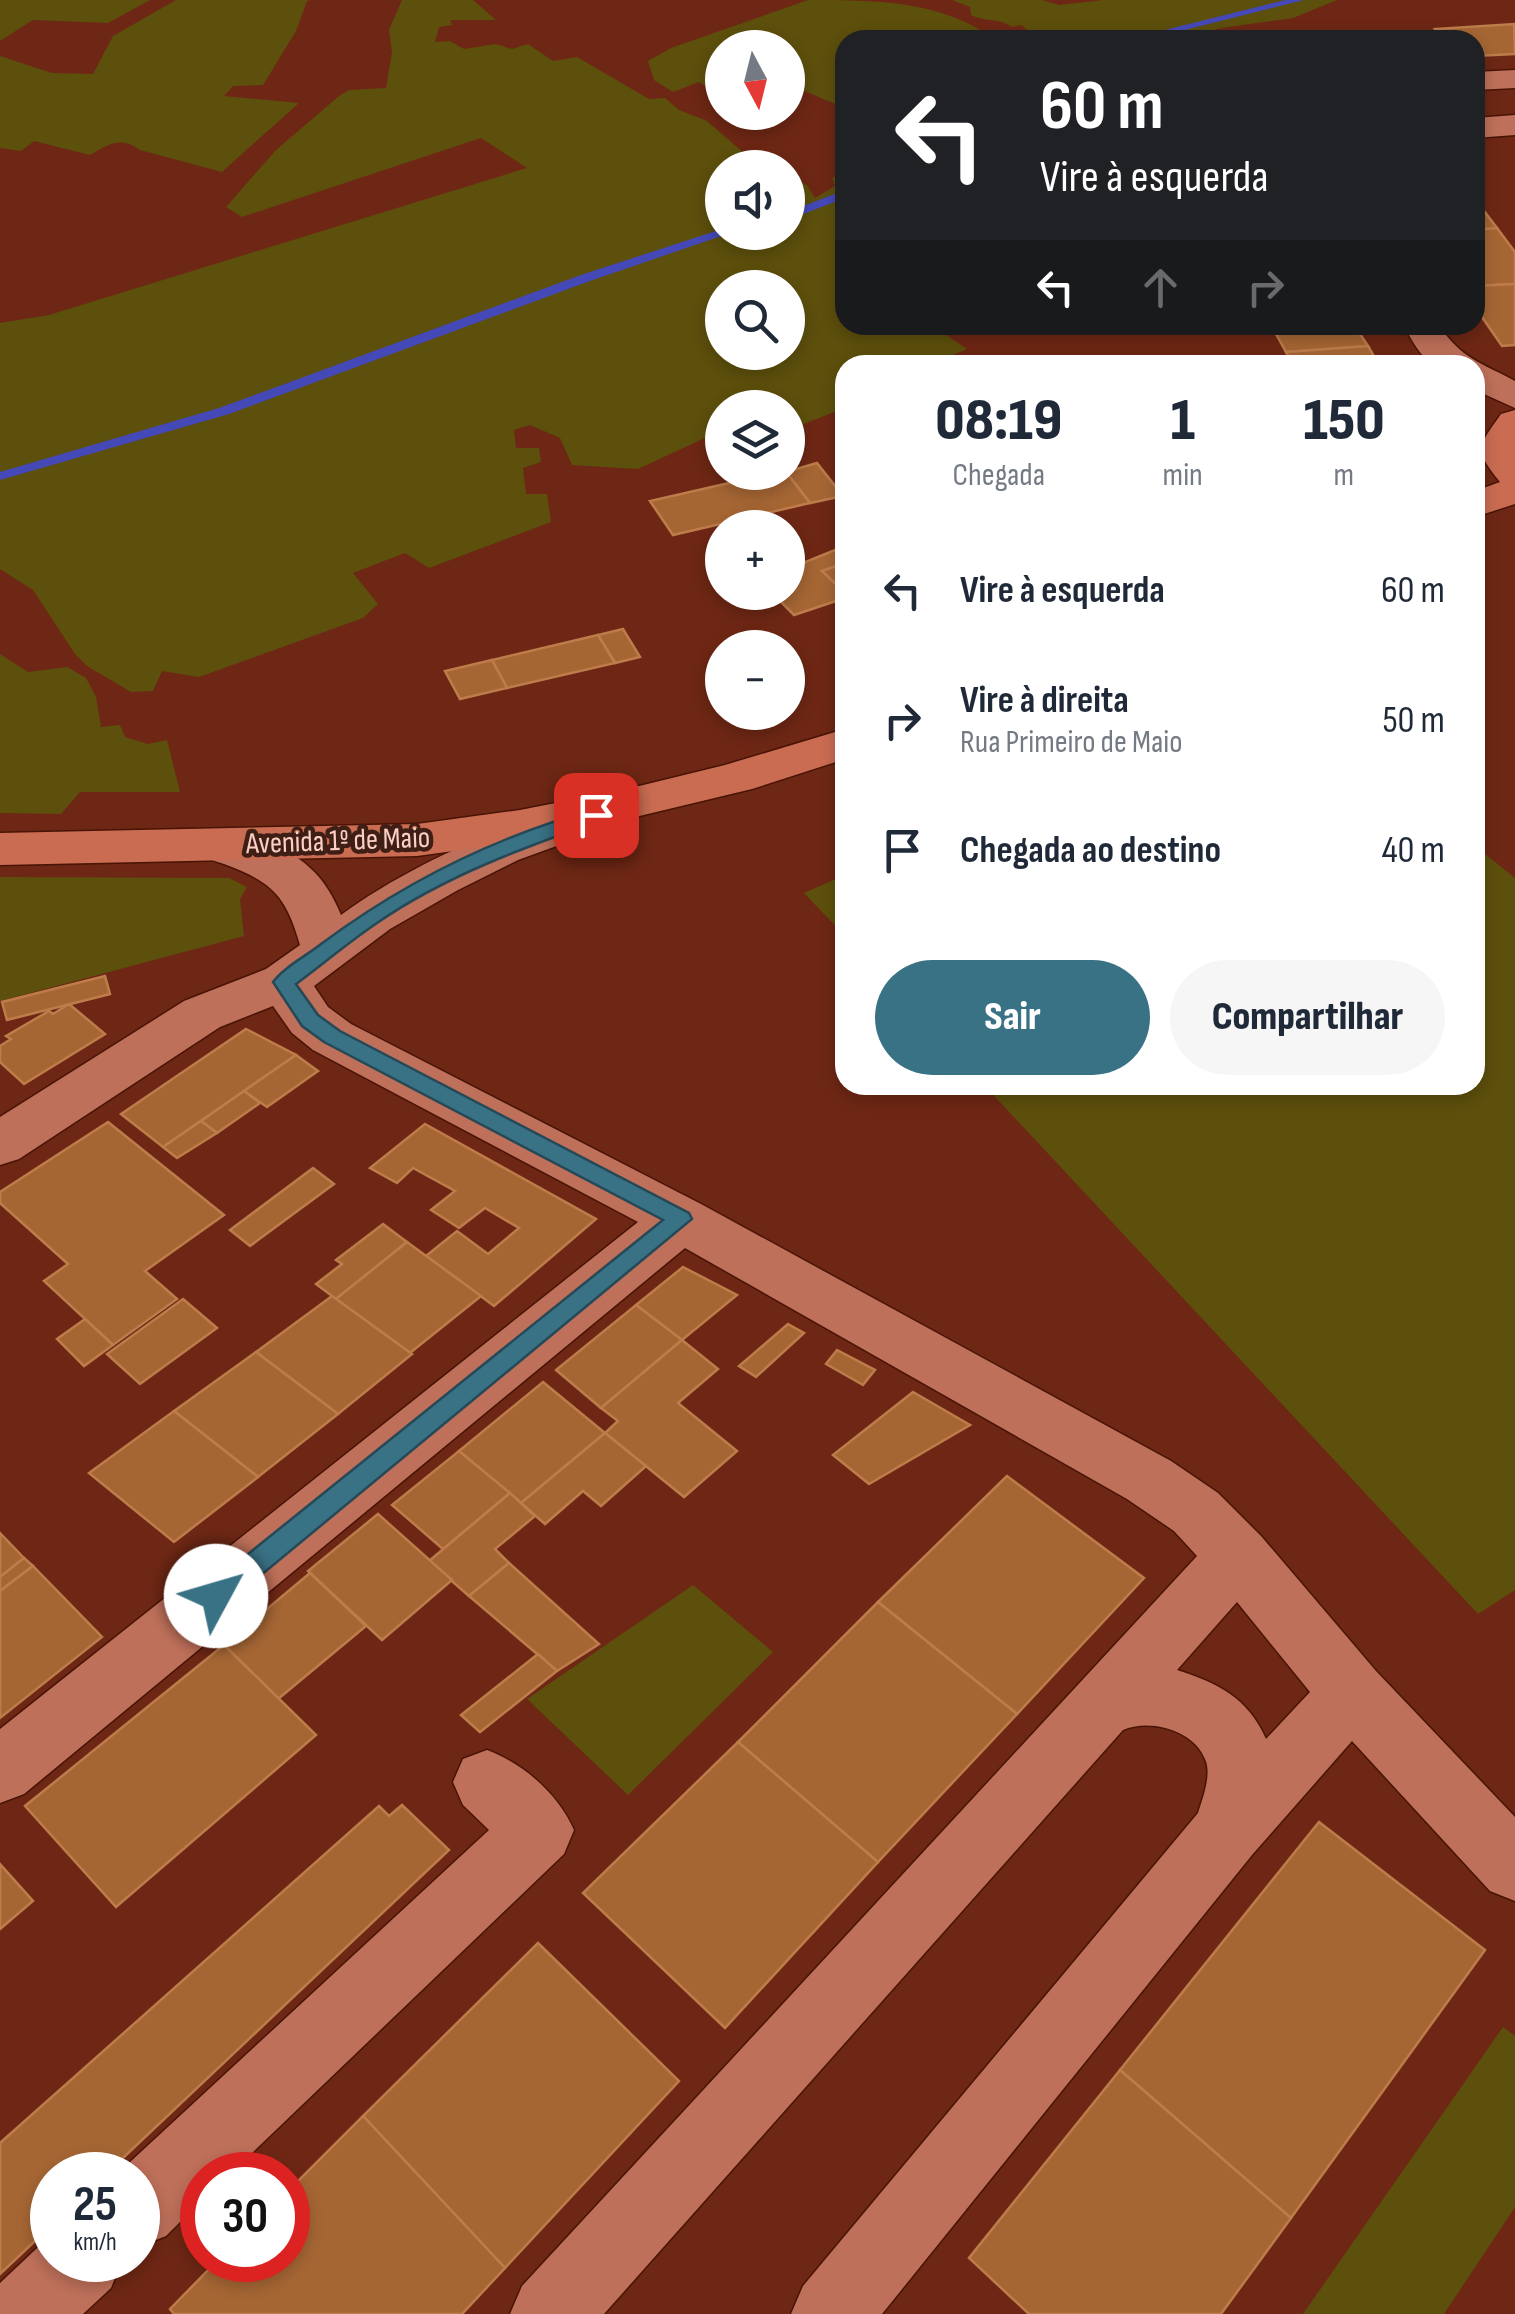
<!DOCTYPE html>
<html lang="pt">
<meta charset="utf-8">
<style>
:root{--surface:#fff;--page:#f6f6f7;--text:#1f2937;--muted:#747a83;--accent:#397185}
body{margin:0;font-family:"Sofia Sans Condensed",sans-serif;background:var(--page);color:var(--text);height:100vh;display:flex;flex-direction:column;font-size:38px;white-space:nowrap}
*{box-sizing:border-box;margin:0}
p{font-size:32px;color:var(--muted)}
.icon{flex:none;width:55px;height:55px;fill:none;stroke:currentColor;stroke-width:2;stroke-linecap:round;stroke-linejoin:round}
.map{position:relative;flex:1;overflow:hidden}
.sheet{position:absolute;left:835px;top:355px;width:650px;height:740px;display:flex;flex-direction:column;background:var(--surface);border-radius:30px;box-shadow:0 5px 15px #0003}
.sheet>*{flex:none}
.top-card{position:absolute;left:835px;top:30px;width:650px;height:305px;border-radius:30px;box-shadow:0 5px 15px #0003;background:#202124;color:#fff;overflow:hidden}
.needle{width:65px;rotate:173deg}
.controls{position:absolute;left:705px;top:30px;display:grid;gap:20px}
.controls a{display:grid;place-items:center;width:100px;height:100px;border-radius:50%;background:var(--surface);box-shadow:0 5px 15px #0003;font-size:50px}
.speed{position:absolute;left:30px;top:2152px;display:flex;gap:20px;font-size:50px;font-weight:700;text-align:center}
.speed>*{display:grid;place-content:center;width:130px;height:130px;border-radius:50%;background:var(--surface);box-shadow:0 5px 15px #0003;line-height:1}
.speed small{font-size:25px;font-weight:400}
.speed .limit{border:15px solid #d22;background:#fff;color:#111}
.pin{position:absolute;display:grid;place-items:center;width:85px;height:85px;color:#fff;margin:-42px;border-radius:20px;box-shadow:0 5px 15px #0006}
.me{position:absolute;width:110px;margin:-55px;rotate:51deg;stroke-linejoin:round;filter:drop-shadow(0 0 8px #0008)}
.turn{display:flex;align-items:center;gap:35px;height:210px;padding:0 40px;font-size:45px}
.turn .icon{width:130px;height:130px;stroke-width:2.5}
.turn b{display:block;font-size:70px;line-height:85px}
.lanes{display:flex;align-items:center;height:95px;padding:0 40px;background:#0003;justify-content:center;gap:50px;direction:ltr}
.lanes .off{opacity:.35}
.eta{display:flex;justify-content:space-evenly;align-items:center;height:170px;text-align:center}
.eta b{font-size:60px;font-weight:800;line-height:70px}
.primary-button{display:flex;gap:20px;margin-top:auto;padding:20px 40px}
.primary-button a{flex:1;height:115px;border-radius:60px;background:var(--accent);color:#fff;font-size:40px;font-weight:800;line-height:115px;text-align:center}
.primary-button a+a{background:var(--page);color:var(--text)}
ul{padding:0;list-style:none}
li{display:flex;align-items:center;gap:30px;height:130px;padding:0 40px}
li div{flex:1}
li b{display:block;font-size:38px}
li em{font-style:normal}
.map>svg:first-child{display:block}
</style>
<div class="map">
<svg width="1515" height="2314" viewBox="0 0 1515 2314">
<rect width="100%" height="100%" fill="#6e2714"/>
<g fill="#5d4f0c" fill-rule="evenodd">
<path d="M0,0h150l-42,23 -75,-3 -33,21z"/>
<path d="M176,0h135l-4,1 -11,30 -33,54 -30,1 -9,10 75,7 -77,69 -82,-22c-19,-14 -32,-6 -50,5l-56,-14 -13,10 -21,-3v-92l52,17 41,1 20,-38z"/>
<path d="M402,0h71l23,20h-46l2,5 -13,2 -4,15 15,-1 14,8 32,-5 16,5 16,-5 25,17 24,-4 72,42 16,-1 14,12 28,11 38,33 30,13 -53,1v64h66v-58l19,11 8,13 20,-12 -3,-8 13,-6v153h86l36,24 -38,16h-84v43l-57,22v-22h-66v22l-84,39 -66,-4 -12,-27 -30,-13 -16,5 2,18h23l2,14 -18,6 3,26h21l4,28 -122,46 -24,-15 -52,20 25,31 -15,14 -164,59 -37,-6 -9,20 -22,1 -44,-26 -12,-12 -42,-64 -33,-21v-246l49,-8 478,-147 -46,-30 -239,79 -16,-10 50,-57 63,-54 10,-6 37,-2 6,-36 -3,-22zM722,288h66v64h-66z"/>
<path d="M808,0c65,0 135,0 187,40h-150v63l-5,3 -52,-22v-36h-66v37l-12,4 -11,-7 -26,10 -19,-12 -6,-19 23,-13z"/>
<path d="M952,0h90l17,5 44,-5h234l-44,18 -72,10 -44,12h-176l35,-3 -15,-12 -9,2c-12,-9 -27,-5 -41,-12l-1,-8z"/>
<path d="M0,654l28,18 39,-5 19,11 10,19 5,30 19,-2 5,12 23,7 19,-4 13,52h-100l-19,22 -61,-1z"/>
<path d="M1475,846l40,32v712l-37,24 -494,-529h491z"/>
<path d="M845,875v61l-41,-43z"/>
<path d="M0,877l229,1 18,9 -7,12 4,37 -244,65z"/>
<path d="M693,1585l80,67 -145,143 -101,-96z"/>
<path d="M1503,2027l12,9v171l-71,107h-141z"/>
</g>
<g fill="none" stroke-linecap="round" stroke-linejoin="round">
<g fill="#4549b7" fill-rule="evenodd">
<path d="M1285,0h19l-159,40h-20z"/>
<path d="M845,190v8l-57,22v-8z"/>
<path d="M722,229v3h11l-143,49 -361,133 -229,66v-8l219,-64 362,-133z"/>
</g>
</g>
<g fill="#a66634" stroke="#bf7c4b" stroke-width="2.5">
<path d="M1514,24l1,30 -40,2v-16h-31l-9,-11z"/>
<path d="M1475,199l22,29 -22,2z"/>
<path d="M1497,228l18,24v32l-40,2v-56z"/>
<path d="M1515,284v61l-13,1 -27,-39v-21z"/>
<path d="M1271,325h83l14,21 -82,6z"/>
<path d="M1368,346l11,19h-86l-7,-13z"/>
<path d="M817,463l26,33 -33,7 -24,-31z"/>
<path d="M777,472h9l24,31 -137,32 -23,-34z"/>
<path d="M835,550l10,13 -23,8 23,22v5l-51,17 -23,-23h17v-23z"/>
<path d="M845,563v30l-23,-22z"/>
<path d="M623,629l17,28 -25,6 -17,-28z"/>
<path d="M598,635l17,28 -108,25 -15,-28z"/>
<path d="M492,660l15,28 -47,11 -15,-28z"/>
<path d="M105,976l5,18 -103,26 -5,-18z"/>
<path d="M69,1004l36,30 -81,50 -24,-22v-16l11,-7 -5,-3 43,-25 4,3z"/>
<path d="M246,1029l50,26 -133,92 -42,-33z"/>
<path d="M296,1055l22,16 -51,36 -23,-16z"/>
<path d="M244,1091l16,12 -43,30 -16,-12z"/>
<path d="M201,1121l16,12 -40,25 -14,-11z"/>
<path d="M108,1122l116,93 -79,56 32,28 -64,46 -69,-64 24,-17 -68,-61v-11z"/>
<path d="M425,1124l171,95 -102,87 -68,-50 31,-25 31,23 31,-26 -34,-20 -26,20 -28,-18 24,-19 -42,-23 -16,15 -27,-15z"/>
<path d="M313,1168l21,16 -84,62 -20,-16z"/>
<path d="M383,1224l24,18 -71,57 -20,-15 26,-20 -6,-4z"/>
<path d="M407,1242l74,54 -71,57 -74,-54z"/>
<path d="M683,1267l54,28 -55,45 -46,-35z"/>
<path d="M332,1296l80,58 -74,60 -82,-62z"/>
<path d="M183,1299l34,29 -77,56 -33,-30z"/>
<path d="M636,1305l46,35 -81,68 -45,-38z"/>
<path d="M85,1319l28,26 -29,21 -27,-27z"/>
<path d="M788,1324l16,9 -48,44 -17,-11z"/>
<path d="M682,1340l36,29 -40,34 59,48 -53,46 -79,-64 13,-12 -17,-13z"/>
<path d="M837,1350l38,20 -12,15 -37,-21z"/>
<path d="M256,1352l82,62 -80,63 -84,-66z"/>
<path d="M543,1382l62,51 -84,70 -62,-52z"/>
<path d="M913,1392l57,33 -101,59 -36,-29z"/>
<path d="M174,1411l84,66 -84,65 -85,-69z"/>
<path d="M605,1433l41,33 -45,40 -18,-15 -38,33 -24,-21z"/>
<path d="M459,1451l51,42 -67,56 -51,-44z"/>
<path d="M1007,1476l137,102 -127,136 -139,-112z"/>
<path d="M510,1493l25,23 -40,33 14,14 -40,33 -40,-35z"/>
<path d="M378,1514l74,66 -70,60 -74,-69z"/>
<path d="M0,1533l24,25 -24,19z"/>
<path d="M24,1558l9,8 -33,25v-14z"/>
<path d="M509,1563l90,81 -42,27 -88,-75z"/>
<path d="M33,1566l69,71 -102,81v-127z"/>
<path d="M310,1573l56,53 -88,73 -54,-54z"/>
<path d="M878,1602l139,112 -139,148 -140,-120z"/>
<path d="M224,1645l92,90 -200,172 -91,-101z"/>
<path d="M538,1654l19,17 -77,61 -19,-17z"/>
<path d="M738,1742l140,120 -153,166 -142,-135z"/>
<path d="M402,1805l47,45 -344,325h-53v50l-52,49v-131l379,-337 10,10z"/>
<path d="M1319,1822l166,128 -194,268 -171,-148z"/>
<path d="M0,1864l33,37 -33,28z"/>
<path d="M538,1943l141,138 -174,187 -142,-152z"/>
<path d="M1120,2070l171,148 -70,96h-192l-60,-56z"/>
<path d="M363,2116l142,152 -43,46h-288l-4,-5 48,-49h70v-69z"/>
</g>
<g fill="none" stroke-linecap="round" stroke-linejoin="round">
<g stroke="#481405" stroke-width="3">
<g id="minor">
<path d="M1515,70v18l-40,2v-18z"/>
<path d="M1515,115v20l-40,3v-20z"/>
<path d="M1403,325h36c22,34 43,38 76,56v27l-40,-18v-25c-49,0 -47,3 -72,-40z"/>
<path d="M589,801l17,5 7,11 -7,11 -88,32 -60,30 -68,39 -76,57 14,21 23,17 350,180 470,257 47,32 43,43 115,135 139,146v84l-25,-10 -138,-150 -100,114 -370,459h-91l12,-28 395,-473c5,-16 14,-39 7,-54 -11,-29 -56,-41 -82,-29l-519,584h-94l12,-28 675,-730 -23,-25 -47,-32 -442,-251 -661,546 -24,9v-74l638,-507 -325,-172 -21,-17 -19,-27 -53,21 -201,132 -19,6v-48l184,-116 82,-32 34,-24c-14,-50 -28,-63 -76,-81 -15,-5 -24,-7 -32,-20l7,-11c32,-9 87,12 111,35 14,12 24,30 31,47 71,-52 162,-90 248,-114zM1237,1602l73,90 -44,47c-18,-41 -48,-56 -89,-69z"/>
<path d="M487,1750c37,14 71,44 87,80l-10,24 -335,321h-27v25l-36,36 -28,11v-72h-22l373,-345 -26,-25 -10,-23 10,-23z"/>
<path d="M52,2234v26h70l-11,28 -28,26h-83v-31z"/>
</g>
</g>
<g stroke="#481405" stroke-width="3">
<g id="major">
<path d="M1515,410v94l-40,13v-26l25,-9c-27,-33 -22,-35 1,-68z"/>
<path d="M845,729v30l-93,30 -125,30 -107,23 -103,14 -417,9v-32l417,-9 103,-14 107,-21 98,-24z"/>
</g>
</g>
<use href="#minor" fill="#be705a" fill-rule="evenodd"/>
<use href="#major" fill="#ca6c52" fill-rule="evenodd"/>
</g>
<path fill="#397185" stroke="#254956" stroke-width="2.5" d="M596,809l6,1v10c-77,27 -157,56 -225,103 -28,19 -54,41 -81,61l22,31 22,16 349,182 3,6 -466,385 -10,4 -9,-4 -4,-8 4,-9 456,-367 -339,-178 -22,-16 -29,-44c11,-15 33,-26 48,-38 82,-61 176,-108 275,-135z"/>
<g text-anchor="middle" stroke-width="9" stroke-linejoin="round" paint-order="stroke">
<g font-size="30" fill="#fbcfc3" stroke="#3e1e15">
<text transform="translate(338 840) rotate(-2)" y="10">Avenida 1º de Maio</text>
</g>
</g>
</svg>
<div class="controls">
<a><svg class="needle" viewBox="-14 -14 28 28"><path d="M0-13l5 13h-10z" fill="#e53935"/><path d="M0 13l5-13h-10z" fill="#747a83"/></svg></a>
<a><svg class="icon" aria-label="sound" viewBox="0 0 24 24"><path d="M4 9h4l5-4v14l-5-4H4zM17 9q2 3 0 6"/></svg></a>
<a><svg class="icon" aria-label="search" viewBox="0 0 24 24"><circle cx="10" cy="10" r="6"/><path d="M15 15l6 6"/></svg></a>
<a><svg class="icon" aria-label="layers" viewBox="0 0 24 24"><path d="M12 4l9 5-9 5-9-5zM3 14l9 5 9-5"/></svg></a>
<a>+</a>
<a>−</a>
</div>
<div class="speed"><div>25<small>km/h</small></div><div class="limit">30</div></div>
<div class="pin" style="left:596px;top:815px;background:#d93025"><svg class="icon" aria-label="arrive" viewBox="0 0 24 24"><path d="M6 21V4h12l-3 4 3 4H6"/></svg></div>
<svg class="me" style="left:216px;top:1596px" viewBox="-20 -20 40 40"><circle r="19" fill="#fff"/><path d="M0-13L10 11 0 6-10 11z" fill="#397185"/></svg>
<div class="top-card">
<div class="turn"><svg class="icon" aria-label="left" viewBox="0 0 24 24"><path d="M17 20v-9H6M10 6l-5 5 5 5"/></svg><div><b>60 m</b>Vire à esquerda</div></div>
<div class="lanes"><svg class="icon" aria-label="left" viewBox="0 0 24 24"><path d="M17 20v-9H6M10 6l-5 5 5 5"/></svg><svg class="icon off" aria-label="ahead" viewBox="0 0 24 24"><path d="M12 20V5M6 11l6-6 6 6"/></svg><svg class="icon off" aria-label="right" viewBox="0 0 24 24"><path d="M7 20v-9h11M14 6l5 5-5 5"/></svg></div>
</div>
<section class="sheet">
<div class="eta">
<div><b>08:19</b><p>Chegada</p></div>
<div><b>1</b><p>min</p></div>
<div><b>150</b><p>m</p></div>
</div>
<ul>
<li><svg class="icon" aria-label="left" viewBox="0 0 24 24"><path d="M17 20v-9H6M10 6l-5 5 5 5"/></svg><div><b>Vire à esquerda</b></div><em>60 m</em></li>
<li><svg class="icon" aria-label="right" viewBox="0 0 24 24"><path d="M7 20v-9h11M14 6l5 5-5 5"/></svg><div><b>Vire à direita</b><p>Rua Primeiro de Maio</p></div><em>50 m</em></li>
<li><svg class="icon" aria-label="arrive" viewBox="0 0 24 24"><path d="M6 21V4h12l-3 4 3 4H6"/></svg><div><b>Chegada ao destino</b></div><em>40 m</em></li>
</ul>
<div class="primary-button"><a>Sair</a><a>Compartilhar</a></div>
</section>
</div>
